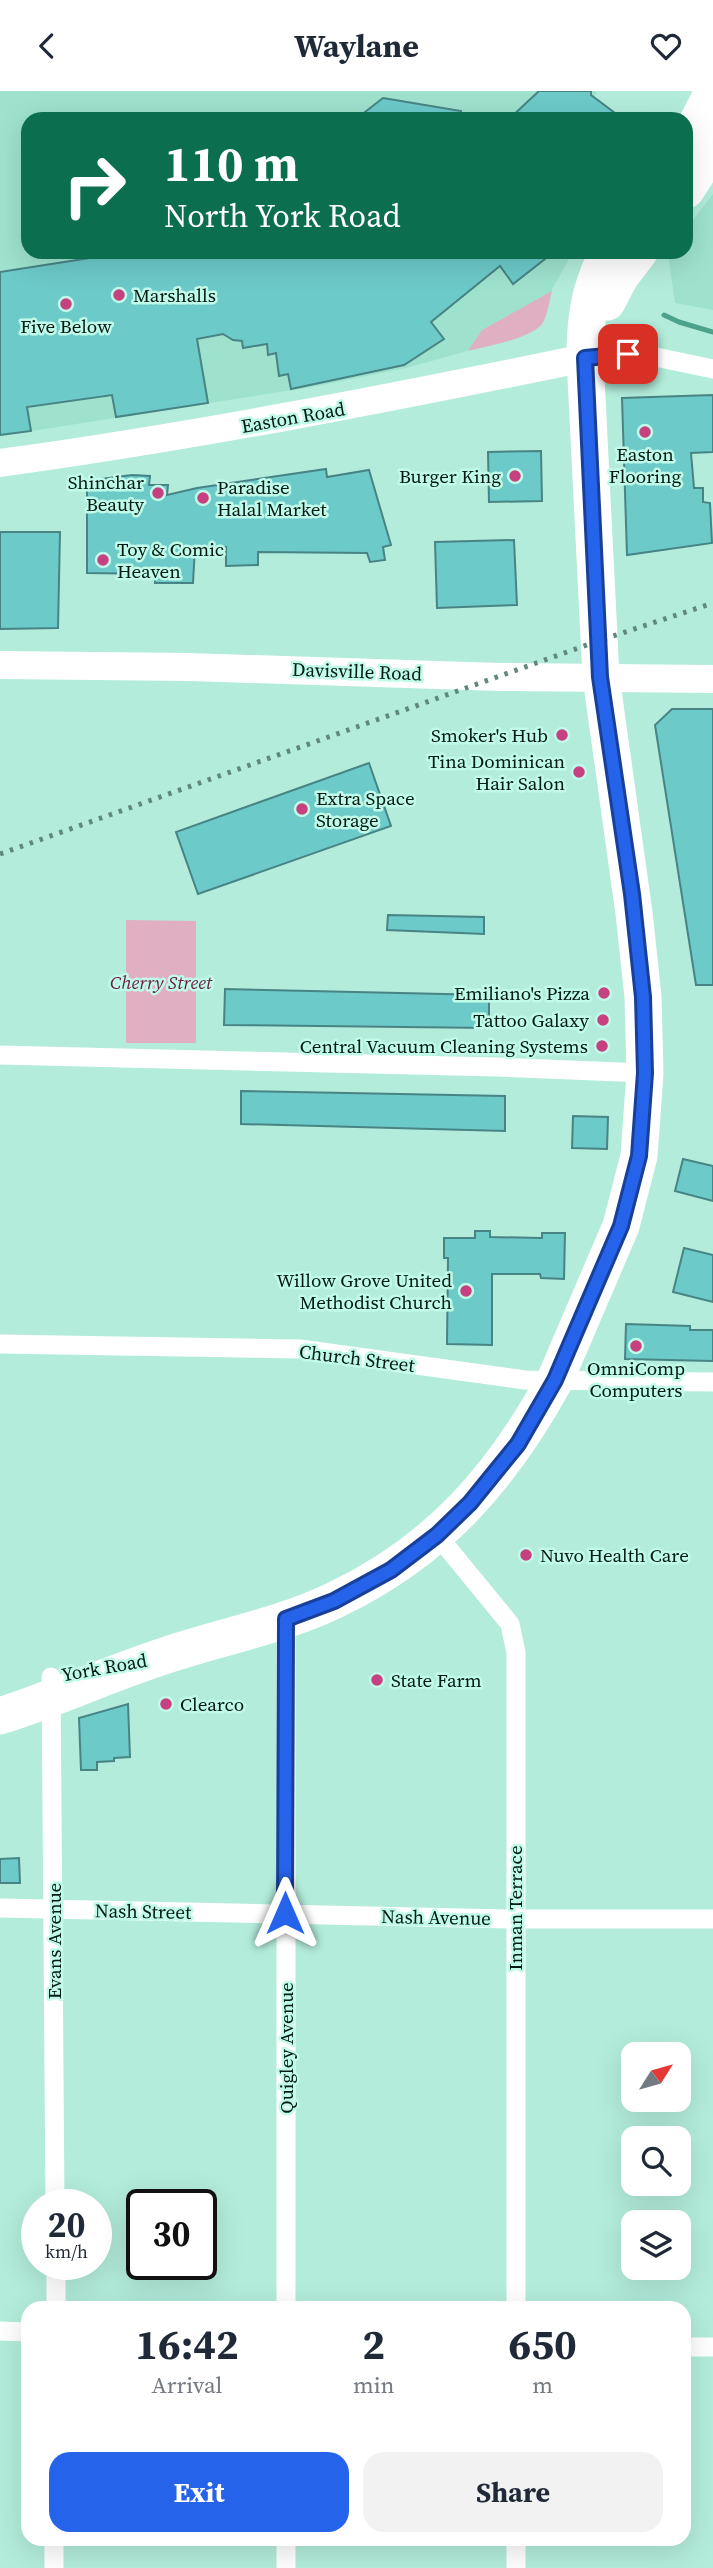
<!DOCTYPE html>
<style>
:root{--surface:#fff;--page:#f2f2f3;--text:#1f2937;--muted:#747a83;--accent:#2563eb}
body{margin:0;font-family:"Source Serif 4",serif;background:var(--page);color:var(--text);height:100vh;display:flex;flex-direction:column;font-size:26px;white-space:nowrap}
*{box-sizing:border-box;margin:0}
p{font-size:23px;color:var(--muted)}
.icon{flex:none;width:38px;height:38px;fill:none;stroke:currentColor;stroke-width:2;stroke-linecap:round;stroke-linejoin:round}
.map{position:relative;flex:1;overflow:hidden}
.side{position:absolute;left:21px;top:2210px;width:670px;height:245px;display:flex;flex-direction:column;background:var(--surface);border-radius:21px;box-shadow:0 7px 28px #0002}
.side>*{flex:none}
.banner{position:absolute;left:21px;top:21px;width:672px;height:147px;border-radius:21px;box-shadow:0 7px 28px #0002;background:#0b6e4f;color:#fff;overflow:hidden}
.needle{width:46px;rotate:53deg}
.tools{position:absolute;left:621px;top:1951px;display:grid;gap:14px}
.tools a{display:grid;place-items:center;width:70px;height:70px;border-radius:14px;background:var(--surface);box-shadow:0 7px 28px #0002;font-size:35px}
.speed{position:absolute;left:21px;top:2098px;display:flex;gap:14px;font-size:35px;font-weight:700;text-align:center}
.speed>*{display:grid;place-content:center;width:91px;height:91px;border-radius:50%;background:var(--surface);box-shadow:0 7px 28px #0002;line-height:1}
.speed small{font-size:18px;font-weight:400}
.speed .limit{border:4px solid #111;border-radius:10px;background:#fff;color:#111}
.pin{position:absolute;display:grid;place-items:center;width:60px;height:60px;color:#fff;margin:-30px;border-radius:14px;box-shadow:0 4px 10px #0006}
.me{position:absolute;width:77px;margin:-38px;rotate:0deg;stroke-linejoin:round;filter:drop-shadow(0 0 5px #0008)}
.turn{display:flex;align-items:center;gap:24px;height:147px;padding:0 28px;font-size:32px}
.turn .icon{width:91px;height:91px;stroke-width:2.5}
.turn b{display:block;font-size:49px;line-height:60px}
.eta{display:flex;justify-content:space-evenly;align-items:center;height:119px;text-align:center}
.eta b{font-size:42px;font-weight:700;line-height:49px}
.cta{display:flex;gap:14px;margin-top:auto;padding:14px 28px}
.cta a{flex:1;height:80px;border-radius:21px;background:var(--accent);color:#fff;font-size:28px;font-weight:700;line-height:80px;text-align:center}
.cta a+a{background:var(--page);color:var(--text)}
header{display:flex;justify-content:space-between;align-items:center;height:91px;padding:0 28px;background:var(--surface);font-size:32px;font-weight:700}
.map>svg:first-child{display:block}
</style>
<header><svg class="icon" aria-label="back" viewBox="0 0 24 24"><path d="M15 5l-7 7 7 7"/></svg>Waylane<svg class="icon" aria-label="heart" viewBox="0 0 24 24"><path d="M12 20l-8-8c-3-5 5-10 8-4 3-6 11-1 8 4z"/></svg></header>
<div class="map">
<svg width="713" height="2477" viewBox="0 0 713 2477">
<rect width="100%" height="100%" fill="#b3ecdb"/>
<g fill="#9ee2ce">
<path d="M0,0h596l-1,6 29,22h-596v133h545l-21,37 -10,35 -24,13 -112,31 -94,19 -312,49z"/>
<path d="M713,103v116l-38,-7 -7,-50 18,-1v-23z"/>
</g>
<g fill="#e0b0c2">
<path d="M552,200c-3,10 -4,24 -10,33 -12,15 -56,22 -74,27l14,-21z"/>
<path d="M126,829l70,1v122h-70z"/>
</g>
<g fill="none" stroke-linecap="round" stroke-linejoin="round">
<path stroke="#4da28c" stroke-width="5" d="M664,224l15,7 34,10"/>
</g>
<g fill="#6ccac9" stroke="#488484" stroke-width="2">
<path d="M539,0h52v4l32,24h-114z"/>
<path d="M383,7l78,13 -1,8h-104z"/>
<path d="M128,161h426l-41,32 -13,-18 -69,56 13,17 -40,26 -113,24 -3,-15 -9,2 -3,-23 -8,2 -1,-11 -24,4 -1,-7 -9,-1 -10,-6 -26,5 11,64 -92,14 -4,-22 -85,12 4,24 -31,4v-163z"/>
<path d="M713,304v57l-22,1 3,35h9v14l7,1 2,40 -85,12 -5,-157z"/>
<path d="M541,360l1,50 -53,1 -1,-50z"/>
<path d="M326,378l1,8 42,-7 22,75 -8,2 2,13 -15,2 -3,-9 -109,-1v13l-32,1v-19l-31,1 -2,35h-38v-9l-68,-1v-91l15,1v-4l30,-4 18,1 -1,9h19l-1,10 30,-7z"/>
<path d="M0,441h60l-2,96 -58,1z"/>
<path d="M514,449l3,65 -80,3 -2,-66z"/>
<path d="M672,618h41v276h-17l-41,-260z"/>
<path d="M369,672l22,63 -193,68 -22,-62z"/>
<path d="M388,824l96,2v17l-97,-4z"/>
<path d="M225,898l264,6v33l-265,-3z"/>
<path d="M241,1000l264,5v35l-264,-7z"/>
<path d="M573,1025l35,1 -1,32 -35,-1z"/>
<path d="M683,1068l30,7v35l-38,-10z"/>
<path d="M475,1140h15v6l52,1v-5h23l-1,46 -23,-1 -1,-4h-48v71l-45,-1 1,-86h-4v-20h31z"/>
<path d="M684,1157l29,7v47l-40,-10z"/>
<path d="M626,1233l64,2v4h23v31l-88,-2z"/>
<path d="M128,1613l2,53 -16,1v3l-17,1v8h-16l-2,-52z"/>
<path d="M19,1767l1,25h-20v-24z"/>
</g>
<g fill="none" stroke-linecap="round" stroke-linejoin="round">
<g stroke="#fff" stroke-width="19">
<path d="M585,267l43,-4 18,1 67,14"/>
<path d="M0,964l497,12 148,6"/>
<path d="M0,1253l300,5 225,31 188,2"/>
<path d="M437,1444l73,89 6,29v655"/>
<path d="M286,1528v689"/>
<path d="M51,1586l4,528"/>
<path d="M0,1817l515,11h198"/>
<path d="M56,2174v43"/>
<path d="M0,2240l28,1"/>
<path d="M684,2256h29"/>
<path d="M54,2477v-29"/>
<path d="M286,2477v-29"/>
<path d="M516,2477v-29"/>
</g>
<g stroke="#fff" stroke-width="28">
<path d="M0,372c197,-27 390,-65 585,-105"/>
<path d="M0,574l190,2 309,10 214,2"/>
</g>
<g stroke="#fff" stroke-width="37">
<path d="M686,53l27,-52"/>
<path d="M686,99l27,-42"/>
<path d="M607,211l13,-25 19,-25"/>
<path d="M0,1625c56,-18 109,-42 164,-60 56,-19 117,-30 171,-56 103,-49 166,-122 220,-220l66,-154 18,-70 6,-83 -2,-76 -9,-84 -33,-236 -16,-319c0,-38 4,-72 24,-106"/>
</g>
<path stroke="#60897e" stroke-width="5" stroke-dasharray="3.5 7" stroke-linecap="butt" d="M0,763l598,-213 115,-38"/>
</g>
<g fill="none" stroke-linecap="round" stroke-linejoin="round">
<g stroke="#184099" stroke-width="18">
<path id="route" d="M285,1822l1,-294 48,-18 57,-31 46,-35 33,-32 48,-59 37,-64 66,-154 18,-70 6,-83 -2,-76 -11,-103 -32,-217 -15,-319 43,-4"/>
</g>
<use href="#route" stroke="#2563eb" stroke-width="12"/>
</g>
<g fill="#c74181" stroke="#c0fae8" stroke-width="2.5">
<circle cx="119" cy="204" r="7"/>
<circle cx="66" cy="213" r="7"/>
<circle cx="645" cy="341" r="7"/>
<circle cx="515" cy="385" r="7"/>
<circle cx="158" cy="402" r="7"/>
<circle cx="203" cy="407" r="7"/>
<circle cx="103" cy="469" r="7"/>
<circle cx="562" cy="644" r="7"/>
<circle cx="579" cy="681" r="7"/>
<circle cx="302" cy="718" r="7"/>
<circle cx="604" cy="902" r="7"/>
<circle cx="603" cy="929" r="7"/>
<circle cx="602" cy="955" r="7"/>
<circle cx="466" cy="1200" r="7"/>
<circle cx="636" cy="1255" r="7"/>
<circle cx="526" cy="1464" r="7"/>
<circle cx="377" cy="1589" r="7"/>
<circle cx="166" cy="1613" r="7"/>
</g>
<g text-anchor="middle" stroke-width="5" stroke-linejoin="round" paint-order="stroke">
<g font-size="19" fill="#031914" stroke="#c0fae8" text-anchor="end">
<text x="133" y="211" text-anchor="start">Marshalls</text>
<text x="66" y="242" text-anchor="middle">Five Below</text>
<text x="645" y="370" text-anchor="middle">Easton<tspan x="645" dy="22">Flooring</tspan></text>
<text x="501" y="392">Burger King</text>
<text x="144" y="398">Shinchar<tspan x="144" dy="22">Beauty</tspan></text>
<text x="217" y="403" text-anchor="start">Paradise<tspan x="217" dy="22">Halal Market</tspan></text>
<text x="117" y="465" text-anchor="start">Toy &amp; Comic<tspan x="117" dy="22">Heaven</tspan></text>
<text x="548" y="651">Smoker's Hub</text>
<text x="565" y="677">Tina Dominican<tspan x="565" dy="22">Hair Salon</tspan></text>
<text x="316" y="714" text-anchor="start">Extra Space<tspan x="316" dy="22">Storage</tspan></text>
<text x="590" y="909">Emiliano's Pizza</text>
<text x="589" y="936">Tattoo Galaxy</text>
<text x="588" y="962">Central Vacuum Cleaning Systems</text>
<text x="452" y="1196">Willow Grove United<tspan x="452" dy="22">Methodist Church</tspan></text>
<text x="636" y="1284" text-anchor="middle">OmniComp<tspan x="636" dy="22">Computers</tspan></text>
<text x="540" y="1471" text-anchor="start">Nuvo Health Care</text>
<text x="391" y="1596" text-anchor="start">State Farm</text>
<text x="180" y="1620" text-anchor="start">Clearco</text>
</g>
<g font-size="19" fill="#031914" stroke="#c0fae8">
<text transform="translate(293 326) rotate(-10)" y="7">Easton Road</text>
<text transform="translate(357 580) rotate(2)" y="7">Davisville Road</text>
<text transform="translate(357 1267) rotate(7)" y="7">Church Street</text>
<text transform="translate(104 1576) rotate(-10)" y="7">York Road</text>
<text transform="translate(515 1817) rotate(-90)" y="7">Inman Terrace</text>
<text transform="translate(143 1820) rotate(1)" y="7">Nash Street</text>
<text transform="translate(436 1826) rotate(1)" y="7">Nash Avenue</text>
<text transform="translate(54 1850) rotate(-90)" y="7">Evans Avenue</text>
<text transform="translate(286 1957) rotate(-90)" y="7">Quigley Avenue</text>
</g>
<g font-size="19" font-style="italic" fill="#6d1d44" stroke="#c0fae8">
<text x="161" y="898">Cherry Street</text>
</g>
</g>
</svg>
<div class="tools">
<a><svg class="needle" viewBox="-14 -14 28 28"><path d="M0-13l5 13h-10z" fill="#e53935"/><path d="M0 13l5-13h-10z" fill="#747a83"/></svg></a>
<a><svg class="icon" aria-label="search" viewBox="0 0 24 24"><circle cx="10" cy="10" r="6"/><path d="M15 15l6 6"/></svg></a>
<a><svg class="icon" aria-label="layers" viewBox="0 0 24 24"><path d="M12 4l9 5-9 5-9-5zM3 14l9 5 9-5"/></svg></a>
</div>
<div class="speed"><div>20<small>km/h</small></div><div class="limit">30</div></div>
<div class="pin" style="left:628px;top:263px;background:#d93025"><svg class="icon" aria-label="arrive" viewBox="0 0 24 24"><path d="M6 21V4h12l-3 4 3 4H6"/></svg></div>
<svg class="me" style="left:285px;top:1822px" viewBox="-20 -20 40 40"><path d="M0-17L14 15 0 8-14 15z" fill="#2563eb" stroke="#fff" stroke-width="4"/></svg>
<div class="banner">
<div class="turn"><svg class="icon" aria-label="right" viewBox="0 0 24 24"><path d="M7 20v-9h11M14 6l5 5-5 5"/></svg><div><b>110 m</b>North York Road</div></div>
</div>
<section class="side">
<div class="eta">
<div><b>16:42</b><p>Arrival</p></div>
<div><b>2</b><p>min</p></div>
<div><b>650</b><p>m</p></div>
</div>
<div class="cta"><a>Exit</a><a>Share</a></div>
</section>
</div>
